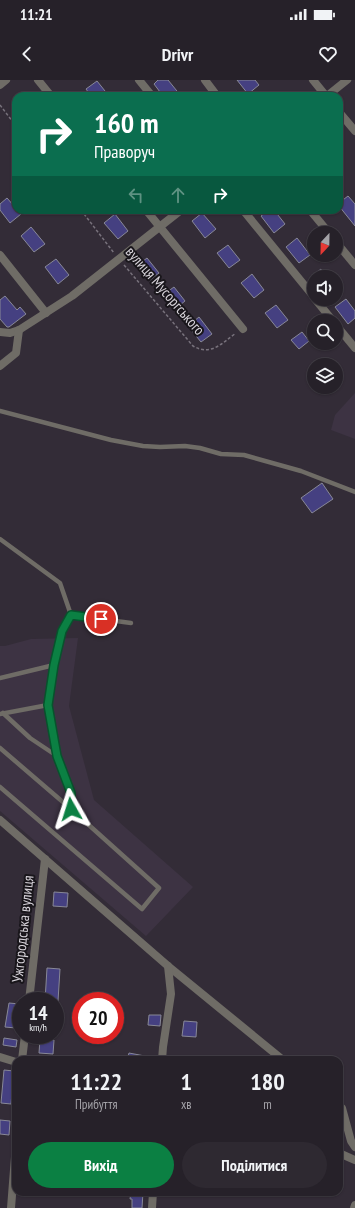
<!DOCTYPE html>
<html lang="uk">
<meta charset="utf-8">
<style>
:root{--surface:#262129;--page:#2e2931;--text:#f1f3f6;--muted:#a4a3a8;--line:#423e46;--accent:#0b8043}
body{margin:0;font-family:"PT Sans Narrow",sans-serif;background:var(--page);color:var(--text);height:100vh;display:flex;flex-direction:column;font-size:15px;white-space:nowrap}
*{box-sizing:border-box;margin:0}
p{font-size:13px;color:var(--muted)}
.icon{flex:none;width:22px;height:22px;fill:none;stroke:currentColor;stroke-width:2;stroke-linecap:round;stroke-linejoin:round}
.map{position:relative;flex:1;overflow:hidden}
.details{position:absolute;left:12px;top:976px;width:331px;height:140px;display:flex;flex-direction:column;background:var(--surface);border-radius:12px;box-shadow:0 1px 3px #0004,0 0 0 1px var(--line)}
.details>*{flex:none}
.top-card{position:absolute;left:12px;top:12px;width:331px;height:122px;border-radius:12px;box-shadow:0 1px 3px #0004,0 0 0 1px var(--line);background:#0b6e4f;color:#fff;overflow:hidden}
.needle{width:26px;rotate:202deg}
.controls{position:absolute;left:307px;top:146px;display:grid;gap:8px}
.controls a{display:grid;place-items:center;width:36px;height:36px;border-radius:50%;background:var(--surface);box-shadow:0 1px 3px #0004,0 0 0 1px var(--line);font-size:20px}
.speed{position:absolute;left:12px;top:912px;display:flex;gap:8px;font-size:20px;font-weight:700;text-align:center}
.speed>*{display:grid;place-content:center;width:52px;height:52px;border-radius:50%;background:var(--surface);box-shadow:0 1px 3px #0004,0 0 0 1px var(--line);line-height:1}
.speed small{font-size:10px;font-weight:400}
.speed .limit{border:6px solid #d22;background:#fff;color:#111}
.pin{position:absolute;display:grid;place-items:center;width:34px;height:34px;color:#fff;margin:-17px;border:2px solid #fff;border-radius:50%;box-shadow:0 1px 4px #0007}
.me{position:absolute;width:44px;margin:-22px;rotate:354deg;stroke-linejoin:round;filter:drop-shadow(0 0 3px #0008)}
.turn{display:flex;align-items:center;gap:14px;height:84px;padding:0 16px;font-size:18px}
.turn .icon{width:52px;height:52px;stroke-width:2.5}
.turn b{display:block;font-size:28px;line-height:34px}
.lanes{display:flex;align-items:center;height:38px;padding:0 16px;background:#0003;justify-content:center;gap:20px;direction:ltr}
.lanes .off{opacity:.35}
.eta{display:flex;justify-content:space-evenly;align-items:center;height:68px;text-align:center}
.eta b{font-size:24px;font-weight:700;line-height:28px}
.primary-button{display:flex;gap:8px;margin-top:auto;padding:8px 16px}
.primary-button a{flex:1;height:46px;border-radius:24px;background:var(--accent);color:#fff;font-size:16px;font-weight:700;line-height:46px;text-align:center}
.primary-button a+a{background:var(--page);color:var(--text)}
.status{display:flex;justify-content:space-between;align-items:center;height:28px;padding:0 20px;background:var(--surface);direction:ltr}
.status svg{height:11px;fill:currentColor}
header{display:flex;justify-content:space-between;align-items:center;height:52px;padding:0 16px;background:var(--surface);font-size:18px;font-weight:700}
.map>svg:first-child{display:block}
</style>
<div class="status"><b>11:21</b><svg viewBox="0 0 49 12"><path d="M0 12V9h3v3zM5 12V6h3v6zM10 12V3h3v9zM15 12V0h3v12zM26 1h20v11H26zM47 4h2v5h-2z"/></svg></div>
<header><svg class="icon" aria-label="back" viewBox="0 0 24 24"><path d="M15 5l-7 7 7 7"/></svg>Drivr<svg class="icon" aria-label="heart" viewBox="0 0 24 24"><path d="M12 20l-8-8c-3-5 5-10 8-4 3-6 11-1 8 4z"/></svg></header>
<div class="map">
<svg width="355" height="1128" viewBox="0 0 355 1128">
<rect width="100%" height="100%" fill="#332c37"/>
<g fill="#3d3343">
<path d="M355,313v46l-24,-9 4,-15z"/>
<path d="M78,558l-9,68 25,94 99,87 -47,49 -146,-125v-165h5l26,-7z"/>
</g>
<g fill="#454081" stroke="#888897">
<path d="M158,0h10l13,16h-18l-9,-12z"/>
<path d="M237,0h18l4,5 -11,9z"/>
<path d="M97,1l12,15h-18l-5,-7z"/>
<path d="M348,116l7,8v22l-16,-20v-3z"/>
<path d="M7,118l14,16 -11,9 -10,-13v-6z"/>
<path d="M269,130h5l11,14 -11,9 -13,-17z"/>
<path d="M202,133l14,16 -11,9 -13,-17z"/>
<path d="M115,134l13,17 -10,8 -14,-16z"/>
<path d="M31,147l14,17 -11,8 -13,-16z"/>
<path d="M297,158l13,17 -11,8 -13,-16z"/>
<path d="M228,165l12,15 -11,8 -12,-15z"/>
<path d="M147,178l12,15 -9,7 -12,-15z"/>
<path d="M56,179l13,16 -11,9 -13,-17z"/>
<path d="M321,189l7,8h-17z"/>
<path d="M252,194l12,16 -10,8 -13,-15z"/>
<path d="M174,207l11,14 -10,8 -12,-14z"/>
<path d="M5,216l12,14 3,-3 6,7 -17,13h-2l-7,-8v-19z"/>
<path d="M346,219l9,12v7l-7,6 -13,-17z"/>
<path d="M276,225l12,15 -11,8 -12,-15z"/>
<path d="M199,237l13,17 -11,8 -13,-16z"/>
<path d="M302,252l7,9 -10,8 -8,-9z"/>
<path d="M322,403l11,16 -21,14 -11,-15z"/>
<path d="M54,812l14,1 -1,14 -14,-1z"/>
<path d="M47,888l13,1 -2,32h-13z"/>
<path d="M9,923l11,1 -4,24 -11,-1z"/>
<path d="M149,935h12l-1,11 -12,-1z"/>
<path d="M184,941l13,1 -1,15 -14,-1z"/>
<path d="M4,958l13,2 -1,7 -13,-2z"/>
<path d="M40,959l14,1 -1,14 -14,-1z"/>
<path d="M129,973l21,4v3h-23z"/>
<path d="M4,990l10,1 -3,33 -10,-1z"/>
<path d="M0,1040l10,1 -1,14 -9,-1z"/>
<path d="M131,1112h12l-1,16h-10v-9h-2z"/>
</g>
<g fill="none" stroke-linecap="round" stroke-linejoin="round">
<g stroke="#78727c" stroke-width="1.5" stroke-dasharray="3 2" stroke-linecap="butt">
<path d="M0,25l16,21"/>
<path d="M81,130l33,43"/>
<path d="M124,185l69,81c18,10 28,-2 43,-13"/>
</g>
<g stroke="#6f6c66" stroke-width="4.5">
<path d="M0,331l111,29 32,6 17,1 25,-1 15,2 21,6 23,1 57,16 54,21"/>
<path d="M0,459l60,44 11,32 -9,16 -8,34 -6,40 -48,9"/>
<path d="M71,535l60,8"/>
<path d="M0,598l54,-13"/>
<path d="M48,625l9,51 14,37v16"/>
<path d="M3,633l27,25 27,18"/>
<path d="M0,668l71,61 88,79 -17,21 -142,-122"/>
</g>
<g stroke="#6f6c66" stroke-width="8">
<path d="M38,0l13,16"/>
<path d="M139,0l13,16"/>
<path d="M205,0l12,16"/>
<path d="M313,0l13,16"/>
<path d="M0,5l6,-5"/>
<path d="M327,16l20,-16"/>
<path d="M339,32l16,19"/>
<path d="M146,130l97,119"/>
<path d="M243,130l71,87"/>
<path d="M310,130l19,23"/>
<path d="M336,162l19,23"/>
<path d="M0,175l46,58"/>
<path d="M315,219l18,22"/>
<path d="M336,245l19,23"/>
<path d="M0,252l10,1 9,-3 53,-34 109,-86"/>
<path d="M0,286l16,-13 3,-23"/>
<path d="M0,740l168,146 115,94"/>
<path d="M29,921l16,-142"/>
<path d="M0,977l16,5"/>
<path d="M22,980l3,-25"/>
<path d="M162,980l1,-13 8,-53 -3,-28"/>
<path d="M339,1026l3,2 9,33 4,6"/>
<path d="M339,1073l16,7"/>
<path d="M11,1128l5,-64"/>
<path d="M152,1128l1,-16"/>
<path d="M354,1128l1,-3"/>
</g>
</g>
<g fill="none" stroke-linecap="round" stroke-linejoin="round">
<g stroke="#07532c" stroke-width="10">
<path id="route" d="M71,729v-16l-14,-37 -9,-51 6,-40 8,-34 9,-16 30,4"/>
</g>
<use href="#route" stroke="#0b8043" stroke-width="7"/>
</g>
<g text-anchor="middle" stroke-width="4" stroke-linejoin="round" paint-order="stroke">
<g font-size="15" fill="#d8d4db" stroke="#19161b">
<text transform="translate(165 211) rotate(49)" y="5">вулиця Мусоргського</text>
<text transform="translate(23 849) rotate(-84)" y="5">Ужгородська вулиця</text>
</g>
</g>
</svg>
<div class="controls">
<a><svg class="needle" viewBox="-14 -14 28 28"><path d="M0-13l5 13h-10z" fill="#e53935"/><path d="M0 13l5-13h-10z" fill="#a4a3a8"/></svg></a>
<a><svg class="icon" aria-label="sound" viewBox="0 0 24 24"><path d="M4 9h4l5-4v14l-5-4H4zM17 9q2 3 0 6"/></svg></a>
<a><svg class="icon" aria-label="search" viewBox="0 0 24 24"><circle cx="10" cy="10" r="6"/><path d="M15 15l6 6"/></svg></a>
<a><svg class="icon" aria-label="layers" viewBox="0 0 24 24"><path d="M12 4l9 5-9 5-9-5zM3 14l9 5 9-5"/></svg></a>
</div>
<div class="speed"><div>14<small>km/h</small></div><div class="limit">20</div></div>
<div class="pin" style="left:101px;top:539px;background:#d93025"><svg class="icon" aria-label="arrive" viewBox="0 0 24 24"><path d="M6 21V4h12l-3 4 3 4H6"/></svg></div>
<svg class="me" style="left:71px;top:729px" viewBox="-20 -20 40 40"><path d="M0-17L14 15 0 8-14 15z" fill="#0b8043" stroke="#fff" stroke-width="4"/></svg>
<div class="top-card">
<div class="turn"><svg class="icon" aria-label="right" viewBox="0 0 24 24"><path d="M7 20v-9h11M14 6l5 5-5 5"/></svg><div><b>160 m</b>Праворуч</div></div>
<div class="lanes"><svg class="icon off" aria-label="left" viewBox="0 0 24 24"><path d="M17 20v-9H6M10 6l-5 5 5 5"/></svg><svg class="icon off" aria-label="ahead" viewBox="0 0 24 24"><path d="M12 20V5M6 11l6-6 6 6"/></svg><svg class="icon" aria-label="right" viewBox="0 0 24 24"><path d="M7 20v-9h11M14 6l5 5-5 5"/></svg></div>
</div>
<section class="details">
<div class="eta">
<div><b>11:22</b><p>Прибуття</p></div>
<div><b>1</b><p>хв</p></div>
<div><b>180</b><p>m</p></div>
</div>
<div class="primary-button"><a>Вихід</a><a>Поділитися</a></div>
</section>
</div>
